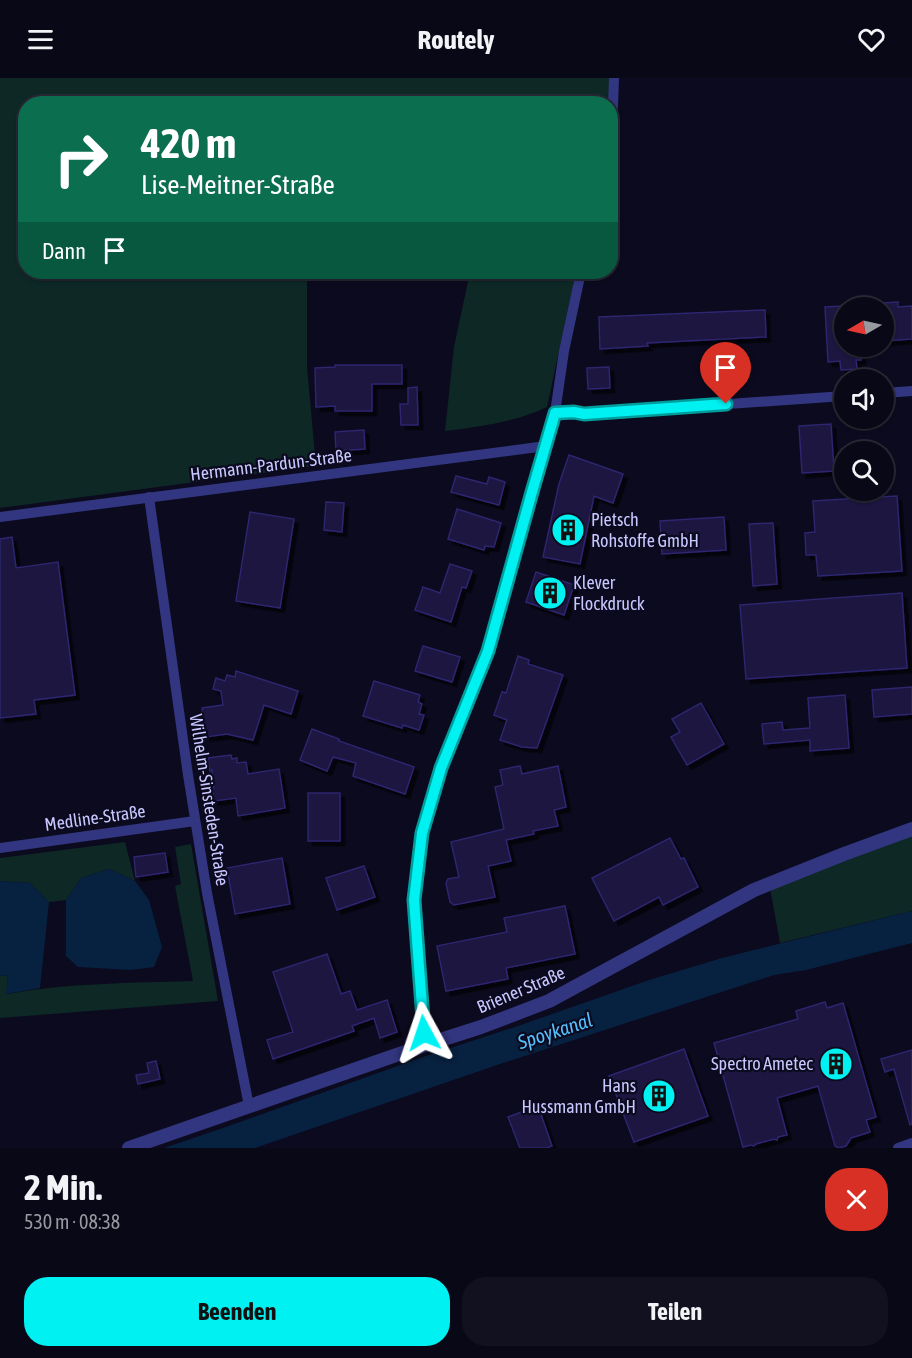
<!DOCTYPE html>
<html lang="de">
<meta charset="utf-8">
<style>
:root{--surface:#090816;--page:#12111f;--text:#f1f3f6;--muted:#999aa1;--line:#292935;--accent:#00f1f2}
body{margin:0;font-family:"Asap Condensed",sans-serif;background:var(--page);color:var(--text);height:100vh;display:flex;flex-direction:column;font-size:22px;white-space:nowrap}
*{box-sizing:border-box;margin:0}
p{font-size:20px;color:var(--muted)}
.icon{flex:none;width:33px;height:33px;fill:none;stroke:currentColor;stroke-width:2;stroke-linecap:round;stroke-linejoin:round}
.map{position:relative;height:1070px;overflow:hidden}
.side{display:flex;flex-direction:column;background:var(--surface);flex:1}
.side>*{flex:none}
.banner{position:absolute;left:18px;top:18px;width:600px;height:183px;border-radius:24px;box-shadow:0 2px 4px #0004,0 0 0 2px var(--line);background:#0b6e4f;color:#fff;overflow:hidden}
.needle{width:39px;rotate:261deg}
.fabs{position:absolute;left:834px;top:219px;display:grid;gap:12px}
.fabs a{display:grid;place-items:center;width:60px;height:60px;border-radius:50%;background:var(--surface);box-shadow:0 2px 4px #0004,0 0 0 2px var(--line);font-size:30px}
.pin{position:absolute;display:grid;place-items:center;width:51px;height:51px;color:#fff;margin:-62px -26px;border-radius:50% 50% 50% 0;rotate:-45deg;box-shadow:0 0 6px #0007}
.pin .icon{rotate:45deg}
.me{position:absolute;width:66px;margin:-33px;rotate:355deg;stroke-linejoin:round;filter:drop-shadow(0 0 4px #0008)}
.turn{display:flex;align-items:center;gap:21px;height:126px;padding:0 24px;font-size:27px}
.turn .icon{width:78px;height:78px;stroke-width:2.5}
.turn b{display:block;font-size:42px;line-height:51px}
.then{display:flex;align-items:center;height:57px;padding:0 24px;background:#0003;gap:12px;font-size:22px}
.round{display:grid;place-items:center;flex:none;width:63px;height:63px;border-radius:24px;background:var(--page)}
.summary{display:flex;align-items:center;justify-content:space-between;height:102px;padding:0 24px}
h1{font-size:36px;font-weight:700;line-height:45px}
.cta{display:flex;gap:12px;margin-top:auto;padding:12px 24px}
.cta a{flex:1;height:69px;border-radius:24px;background:var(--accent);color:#111;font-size:24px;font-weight:700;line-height:69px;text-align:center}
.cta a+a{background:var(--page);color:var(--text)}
header{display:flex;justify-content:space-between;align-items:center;height:78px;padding:0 24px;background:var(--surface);font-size:27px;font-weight:700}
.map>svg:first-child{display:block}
</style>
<header><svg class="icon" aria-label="menu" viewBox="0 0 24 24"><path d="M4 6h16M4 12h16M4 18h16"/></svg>Routely<svg class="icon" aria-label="heart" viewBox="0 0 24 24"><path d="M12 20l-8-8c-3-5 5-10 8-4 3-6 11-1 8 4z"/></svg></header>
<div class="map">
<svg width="912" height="1070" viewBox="0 0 912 1070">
<defs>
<filter id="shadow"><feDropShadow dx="4.5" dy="4.5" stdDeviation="0" flood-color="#0009"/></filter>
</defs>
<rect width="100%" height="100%" fill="#0c0a1e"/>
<g fill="#0d2825">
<path d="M0,0h610v26h-584v168h281v95l9,99 -316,42z"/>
<path d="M470,194h106l-29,135c-32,15 -67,20 -102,24l9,-84z"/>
<path d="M912,757v76l-132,32 -10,-55z"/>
<path d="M125,764l10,39 -26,-12 -28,9 -15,22 -17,2 -19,-19 -30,-2v-23z"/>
<path d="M191,766l27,157 -218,17v-42l8,-1 -1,19c61,-11 124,-11 186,-13l-18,-95 6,-2 -6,-37z"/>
</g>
<g fill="#072140">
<path d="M109,791l26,12 14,19 13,47 -8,20 -23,3 -53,-3 -12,-11v-56l15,-22z"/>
<path d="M0,803l30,2 19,19 -9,86 -34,6 2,-19 -8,1z"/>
<path d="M912,833v32l-106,27 -32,5 -271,88 -248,85h-91l56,-19 203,-72 95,-31 131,-46 73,-22z"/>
</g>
<g fill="#1a1540" stroke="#2d256e" stroke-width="1.5" filter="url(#shadow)">
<path d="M898,224v5l14,-1v33l-28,2v-38z"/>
<path d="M844,228v40h17v14h-5l1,9 -16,1 -1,-9 -12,1 -3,-55z"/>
<path d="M765,232l1,27 -119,6 1,3 -48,3 -1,-32z"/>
<path d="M335,287h67v19h-30v27h-37v-5l-19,1 -1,-39 20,-1z"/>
<path d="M609,289l1,21 -22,1 -1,-21z"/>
<path d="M417,309l1,38h-17l-1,-21h8v-16z"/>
<path d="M831,346l3,47 -32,2 -3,-47z"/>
<path d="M364,352l1,19 -29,2 -1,-19z"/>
<path d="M569,377l54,19 -10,29 -19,-7 -14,68 -37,-7 16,-73z"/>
<path d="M456,398l31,8 2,-7 16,5 -6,23 -48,-13z"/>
<path d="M897,418l5,75 -84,5 -2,-21h-10l-1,-22 10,-1 -2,-31z"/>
<path d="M326,424l18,1 -2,29 -18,-2z"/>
<path d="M457,431l44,14 -7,24 -9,-1 -1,4 -36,-11z"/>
<path d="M250,434l44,7 -14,89 -44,-7z"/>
<path d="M724,439l2,33 -64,4 -2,-33z"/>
<path d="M773,445l4,61 -24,2 -4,-62z"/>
<path d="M12,459l4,31 42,-6 17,133 -41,5 2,14 -36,4v-179z"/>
<path d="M450,486l22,7 -6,17 -4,-1 -11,35 -36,-12 8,-23 17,6z"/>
<path d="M536,494l38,13 -10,30 -38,-13z"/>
<path d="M902,515l5,75 -161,11 -6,-74z"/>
<path d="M423,568l37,11 -8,25 -37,-11z"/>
<path d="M518,578l11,4 -1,4 35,11 -26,73 -15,-1 -22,-7 7,-20 -13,-5 8,-23 4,1z"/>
<path d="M236,593l62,20 -7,23 -27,-9 -11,35 -26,-6 -21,3 -4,-29 21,-3 -2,-14 -8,-2 3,-11 9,3 2,-6 8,2z"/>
<path d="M374,603l46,14 -2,7 4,2 -3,10 5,1 -5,15 -16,-5 -1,3 -39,-12z"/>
<path d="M912,609v27l-38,3 -2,-27z"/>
<path d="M845,617l4,53 -39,3v-11l-46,4 -2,-20 20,-2 1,8 27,-2 -2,-30z"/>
<path d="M701,625l23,41 -37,21 -16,-28 9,-5 -8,-13z"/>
<path d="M312,651l27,10v2l75,26 -9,27 -52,-18 3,-13 -23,-6 -6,14 -27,-11z"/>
<path d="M231,677l1,4 5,-1v5l9,-1 2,12 31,-5 6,39 -47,8 -2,-18 -22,3 -2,-13h2l-2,-18 -2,1 -2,-13z"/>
<path d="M520,688l2,8 36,-8 8,41 -12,3 4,16 -25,5 1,3 -28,6 5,21 -23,5 7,31 -41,8 -4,-3 -4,-19 2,-4 11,-2 -8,-35 53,-13 -9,-42 8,-2 -3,-15z"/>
<rect x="308" y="715" width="32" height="48"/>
<path d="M670,760l11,21 3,-1 14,29 -35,18 -4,-8 -45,24 -22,-43z"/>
<path d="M165,775l3,19 -32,5 -2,-20z"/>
<path d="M282,780l8,46 -55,10 -8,-46z"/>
<path d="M364,788l11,31 -38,13 -11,-32z"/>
<path d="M565,828l10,48 -69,14 2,11 -62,12 -9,-45 70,-14 -3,-14z"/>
<path d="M327,876l14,40 9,-3 7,19 30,-10 10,32 -17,6 -6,-20 -22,8 2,5 -81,28 -6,-19 26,-8 -20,-60z"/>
<path d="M825,924l2,6 16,-5 33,114 -10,3 4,12 -19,6 -5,8 -7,2 -4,-2 -17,-60 -41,12 10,37 -9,2 -1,3 -3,-1 -18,5 -2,2 -3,-1 -8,2 -29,-104 84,-24 -2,-8z"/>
<path d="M684,971l24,67 -74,26 -25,-66z"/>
<path d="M912,972v74l-2,1 -16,-56 -9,3 -4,-13z"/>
<path d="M156,983l4,18 -22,5 -2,-9 13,-2 -2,-10z"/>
<path d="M538,1028l14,40 -6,2h-26l-12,-31z"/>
</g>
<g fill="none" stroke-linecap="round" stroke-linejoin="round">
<g stroke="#323680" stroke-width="10">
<path d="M610,50l3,-21 1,-29"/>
<path d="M884,315l28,-2"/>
<path d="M555,335l19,-1 10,2 260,-18"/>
<path d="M149,419l39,278 19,118 42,213"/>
<path d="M0,439l546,-71"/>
<path d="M0,770l195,-27"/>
<path d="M428,966l-4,-11 -10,-133 7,-67 20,-65 47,-117 44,-159 23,-79 9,-62 17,-79"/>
<path d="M898,1070l14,-5"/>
</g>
<path stroke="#323680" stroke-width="14" d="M129,1070l299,-104 53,-17 68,-26 205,-111 90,-36 68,-25"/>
</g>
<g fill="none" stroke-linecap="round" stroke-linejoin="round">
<g stroke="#009d9d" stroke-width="15">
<path id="route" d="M424,955l-10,-133 8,-67 19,-65 47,-117 44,-159 23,-79 19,-1 10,2 142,-10"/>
</g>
<use href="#route" stroke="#00f1f2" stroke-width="10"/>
</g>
<defs>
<g id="building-disc" transform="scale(1.725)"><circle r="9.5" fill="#00f1f2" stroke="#0c0a1e"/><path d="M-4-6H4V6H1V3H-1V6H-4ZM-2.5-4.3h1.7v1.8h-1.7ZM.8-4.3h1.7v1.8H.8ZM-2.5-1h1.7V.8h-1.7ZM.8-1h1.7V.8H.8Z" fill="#111"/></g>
</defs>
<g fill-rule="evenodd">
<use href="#building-disc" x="568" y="452"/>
<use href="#building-disc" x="550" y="515"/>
<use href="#building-disc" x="836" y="986"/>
<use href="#building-disc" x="659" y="1018"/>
</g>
<g text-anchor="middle" stroke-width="4.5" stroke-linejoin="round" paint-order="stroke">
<g font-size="18" fill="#c8c7ff" stroke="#0c0a1e">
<text transform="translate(271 387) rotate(-7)" y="6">Hermann-Pardun-Straße</text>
<text transform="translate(209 722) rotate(81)" y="6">Wilhelm-Sinsteden-Straße</text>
<text transform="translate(95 740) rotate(-8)" y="6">Medline-Straße</text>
<text transform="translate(521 912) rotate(-23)" y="6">Briener Straße</text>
</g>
<g font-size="18" fill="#c8c7ff" stroke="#0c0a1e" text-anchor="start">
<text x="591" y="448">Pietsch<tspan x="591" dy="21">Rohstoffe GmbH</tspan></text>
<text x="573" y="511">Klever<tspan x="573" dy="21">Flockdruck</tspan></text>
<text x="813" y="992" text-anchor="end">Spectro Ametec</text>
<text x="636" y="1014" text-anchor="end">Hans<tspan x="636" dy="21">Hussmann GmbH</tspan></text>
</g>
<g font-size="20" font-style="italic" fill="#55c0ff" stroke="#0c0a1e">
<text transform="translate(555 953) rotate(-18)" y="7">Spoykanal</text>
</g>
</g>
</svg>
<div class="fabs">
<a><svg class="needle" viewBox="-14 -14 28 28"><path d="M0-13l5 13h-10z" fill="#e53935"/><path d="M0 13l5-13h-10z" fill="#999aa1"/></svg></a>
<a><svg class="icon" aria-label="sound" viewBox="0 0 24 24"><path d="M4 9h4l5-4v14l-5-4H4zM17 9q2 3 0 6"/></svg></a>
<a><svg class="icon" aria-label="search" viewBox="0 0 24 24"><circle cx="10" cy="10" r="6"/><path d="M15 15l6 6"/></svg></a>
</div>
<div class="pin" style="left:726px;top:326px;background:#d93025"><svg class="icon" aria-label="arrive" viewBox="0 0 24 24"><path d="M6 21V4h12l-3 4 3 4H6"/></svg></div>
<svg class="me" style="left:424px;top:955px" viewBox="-20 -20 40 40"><path d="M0-17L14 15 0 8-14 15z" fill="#00f1f2" stroke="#fff" stroke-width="4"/></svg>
<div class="banner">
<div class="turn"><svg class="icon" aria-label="right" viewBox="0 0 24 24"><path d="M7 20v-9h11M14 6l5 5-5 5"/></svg><div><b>420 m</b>Lise-Meitner-Straße</div></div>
<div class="then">Dann<svg class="icon" aria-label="arrive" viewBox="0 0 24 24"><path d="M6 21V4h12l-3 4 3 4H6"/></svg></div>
</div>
</div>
<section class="side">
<div class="summary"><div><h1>2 Min.</h1><p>530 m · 08:38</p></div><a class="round" style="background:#d93025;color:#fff"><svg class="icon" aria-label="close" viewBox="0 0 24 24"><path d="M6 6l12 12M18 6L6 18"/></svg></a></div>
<div class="cta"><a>Beenden</a><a>Teilen</a></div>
</section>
